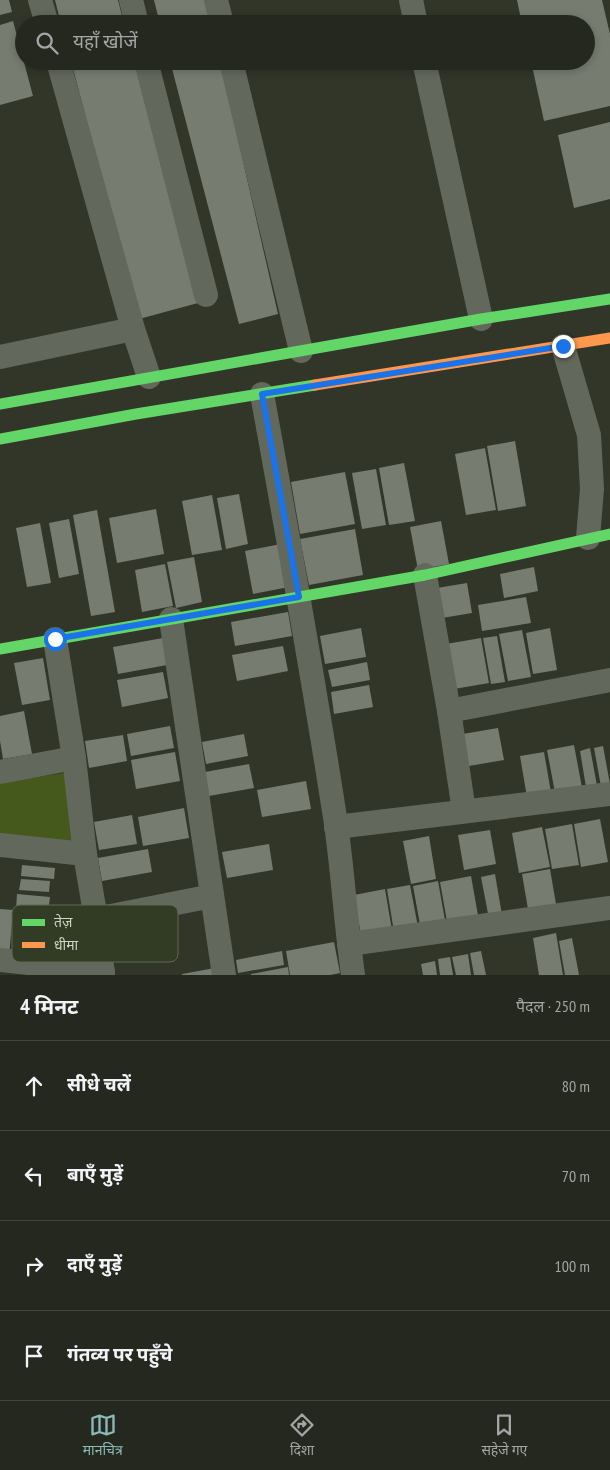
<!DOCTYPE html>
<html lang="hi">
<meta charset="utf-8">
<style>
body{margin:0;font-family:"PT Sans Narrow","Noto Sans Devanagari",sans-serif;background:#31342c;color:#f1f3f6}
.stop{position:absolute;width:15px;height:15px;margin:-11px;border:4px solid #1a73e8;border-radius:50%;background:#fff}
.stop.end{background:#1a73e8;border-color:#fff;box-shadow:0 1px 5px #0008}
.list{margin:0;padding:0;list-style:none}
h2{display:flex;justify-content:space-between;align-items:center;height:65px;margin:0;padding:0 20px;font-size:21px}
h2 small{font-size:16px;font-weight:400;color:#a3a6a4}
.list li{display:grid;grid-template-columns:32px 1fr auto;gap:15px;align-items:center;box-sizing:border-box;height:90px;padding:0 20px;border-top:1px solid #42443d}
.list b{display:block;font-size:19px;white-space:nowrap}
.list em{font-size:16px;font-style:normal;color:#a3a6a4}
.icon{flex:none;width:28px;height:28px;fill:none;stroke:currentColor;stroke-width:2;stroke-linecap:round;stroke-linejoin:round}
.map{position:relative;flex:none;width:610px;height:975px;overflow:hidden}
.search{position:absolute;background:#25281f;box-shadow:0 2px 8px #0003;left:15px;right:15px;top:15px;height:55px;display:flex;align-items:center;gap:12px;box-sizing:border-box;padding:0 18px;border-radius:28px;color:#a3a6a4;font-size:19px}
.sheet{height:425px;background:#25281f}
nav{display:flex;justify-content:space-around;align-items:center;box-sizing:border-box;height:70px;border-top:1px solid #42443d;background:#25281f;font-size:14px;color:#a3a6a4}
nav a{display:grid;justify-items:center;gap:2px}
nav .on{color:#8bbbb9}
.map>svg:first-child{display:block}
</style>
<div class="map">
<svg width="610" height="975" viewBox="0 0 610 975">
<rect width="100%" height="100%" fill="#313629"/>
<path fill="#44591b" d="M72,772L78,847L0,840V782Z"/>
<g fill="#777c71">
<path d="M0,0H9L12,12L0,15Z"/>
<path d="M55,0H118L124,24H61Z"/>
<path d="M154,0H206L212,24H160Z"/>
<path d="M517,0H602L610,34V106L544,121L531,61H586V24H522Z"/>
<path d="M13,21L33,96L0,105V25Z"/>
<path d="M71,61H134L198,303L139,319Z"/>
<path d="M170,61H220L278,314L239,324Z"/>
<path d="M610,122V199L574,208L558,135Z"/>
<path d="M515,441L526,506L498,511L487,446Z"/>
<path d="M485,448L496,510L466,515L455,454Z"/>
<path d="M404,463L415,521L389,525L379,468Z"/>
<path d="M376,469L386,525L362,529L352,473Z"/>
<path d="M345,472L355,524L300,534L291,482Z"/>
<path d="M239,494L248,544L226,549L217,498Z"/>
<path d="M212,495L222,550L192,555L182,501Z"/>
<path d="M156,509L164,554L117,563L109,518Z"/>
<path d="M97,510L115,612L91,616L73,515Z"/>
<path d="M69,519L79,574L59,578L49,523Z"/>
<path d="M441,521L449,564L418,570L410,527Z"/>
<path d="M40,523L51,583L27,587L16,528Z"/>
<path d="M355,529L363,575L309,585L300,539Z"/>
<path d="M281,544L289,587L253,594L245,551Z"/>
<path d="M194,557L202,602L176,608L167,562Z"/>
<path d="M165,564L173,606L142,612L135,570Z"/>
<path d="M534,567L538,591L504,598L500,574Z"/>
<path d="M467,583L472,613L442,618L437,588Z"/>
<path d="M526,597L531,623L482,631L478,605Z"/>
<path d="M288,612L292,636L235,646L231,622Z"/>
<path d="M361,628L366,657L325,664L320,636Z"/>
<path d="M550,628L557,670L533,674L526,633Z"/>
<path d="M522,630L531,677L508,681L499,634Z"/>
<path d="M497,636L505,682L491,684L483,638Z"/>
<path d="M163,638L167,665L118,674L113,647Z"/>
<path d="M481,638L489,683L454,689L446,644Z"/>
<path d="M283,646L288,671L237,681L232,655Z"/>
<path d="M43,658L50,700L22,705L14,663Z"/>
<path d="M367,662L370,680L332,687L328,670Z"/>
<path d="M163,672L168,698L122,707L117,680Z"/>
<path d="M369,685L373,707L334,714L331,692Z"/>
<path d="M24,711L32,754L3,759L0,741V716Z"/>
<path d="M170,726L174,748L131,756L127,734Z"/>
<path d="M498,728L504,760L463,767L457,735Z"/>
<path d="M244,734L248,756L206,764L202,742Z"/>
<path d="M123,735L127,761L89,768L85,741Z"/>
<path d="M574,745L583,793L556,798L547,750Z"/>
<path d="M603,746L610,784L602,792L594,748Z"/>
<path d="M590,748L598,791L587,793L580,751Z"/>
<path d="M175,752L180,781L136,789L131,760Z"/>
<path d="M544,752L552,798L528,803L520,756Z"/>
<path d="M249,764L254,788L209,796L205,772Z"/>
<path d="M306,781L311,809L262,817L257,790Z"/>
<path d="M184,808L189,838L143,846L138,817Z"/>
<path d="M132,815L137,844L99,850L94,822Z"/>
<path d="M600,819L608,862L581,867L574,824Z"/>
<path d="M572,824L579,865L552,869L545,829Z"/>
<path d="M542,827L550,867L519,873L512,833Z"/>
<path d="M490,830L496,864L464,870L458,835Z"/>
<path d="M429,836L436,879L411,884L403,841Z"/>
<path d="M269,844L273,870L227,878L222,852Z"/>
<path d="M148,849L152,872L102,881L98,858Z"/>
<path d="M22,865L55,868L54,879L21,876Z"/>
<path d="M550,869L557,910L529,915L522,874Z"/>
<path d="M495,874L503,921L490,924L481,877Z"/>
<path d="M471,876L479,921L448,927L440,882Z"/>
<path d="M21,879L50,881L49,892L19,890Z"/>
<path d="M438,881L446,926L421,930L413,886Z"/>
<path d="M410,885L418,927L394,932L387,889Z"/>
<path d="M385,889L393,936L362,941L354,895Z"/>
<path d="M17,894L50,897L48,913L16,910Z"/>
<path d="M0,909L13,910L9,957L0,956Z"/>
<path d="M556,933L563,975H539L533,938Z"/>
<path d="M572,938L579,975H565L559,941Z"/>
<path d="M334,942L340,973L330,975H290L286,951Z"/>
<path d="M282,951L284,965L238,973L236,960Z"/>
<path d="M481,951L486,975H474L470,953Z"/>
<path d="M468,954L471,975H456L452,957Z"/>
<path d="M450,957L453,975H440L438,959Z"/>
<path d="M435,961L437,975H423L421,964Z"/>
<path d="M288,967L289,975H251V974Z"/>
<path d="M215,968L216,975H182V974Z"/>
</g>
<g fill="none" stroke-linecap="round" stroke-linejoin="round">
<g stroke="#63685c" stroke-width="24">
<path d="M40,0L47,24"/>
<path d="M131,0L137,24"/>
<path d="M216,0L222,24"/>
<path d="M411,0L416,24"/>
<path d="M58,61L133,329L149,377"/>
<path d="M146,61L206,295"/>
<path d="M231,61L301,351"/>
<path d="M424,61L481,319"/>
<path d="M563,346L589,435L592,489L588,538"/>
<path d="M0,357L133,329"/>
<path d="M262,394C288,537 314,680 336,824C343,874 346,925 353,975"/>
<path d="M425,575L449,711L464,811"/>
<path d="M171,619L224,975"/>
<path d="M55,639L74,758L85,854L96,919L103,975"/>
<path d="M449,711L610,680"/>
<path d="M0,772L74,758"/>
<path d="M336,827L610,794"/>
<path d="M0,845L85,854"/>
<path d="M96,919L212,896"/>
<path d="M349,944L610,908"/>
<path d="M0,960L103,971"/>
</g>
<g stroke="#63d668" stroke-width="11">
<path d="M0,404L481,319L610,299"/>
<path d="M0,439L136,414L315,385"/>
<path d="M0,649L425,575L610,534"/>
</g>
<path stroke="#ff974d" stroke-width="11" d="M315,385L610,338"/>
</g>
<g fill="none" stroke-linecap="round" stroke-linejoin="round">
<path stroke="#1a73e8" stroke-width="6" d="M55,639L299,597L262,394L563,346"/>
</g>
<rect x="12" y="905" width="166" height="57" rx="8" fill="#323b24" stroke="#616955" stroke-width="1"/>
<rect x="22" y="919" width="23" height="7" fill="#63d668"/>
<rect x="22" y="942" width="23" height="6" fill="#ff974d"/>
<g font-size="14" fill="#cfd5c7">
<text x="54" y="927">तेज़</text>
<text x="54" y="950">धीमा</text>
</g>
</svg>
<div class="stop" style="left:55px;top:639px"></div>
<div class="stop end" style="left:563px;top:346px"></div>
<div class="search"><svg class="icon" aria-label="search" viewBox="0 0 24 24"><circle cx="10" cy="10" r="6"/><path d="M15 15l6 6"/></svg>यहाँ खोजें</div>
</div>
<section class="sheet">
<h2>4 मिनट<small>पैदल · 250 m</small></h2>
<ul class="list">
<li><svg class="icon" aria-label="ahead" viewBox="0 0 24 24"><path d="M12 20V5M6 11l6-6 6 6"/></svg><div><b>सीधे चलें</b></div><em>80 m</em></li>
<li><svg class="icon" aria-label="left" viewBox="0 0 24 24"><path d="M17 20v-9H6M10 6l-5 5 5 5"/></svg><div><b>बाएँ मुड़ें</b></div><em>70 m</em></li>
<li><svg class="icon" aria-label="right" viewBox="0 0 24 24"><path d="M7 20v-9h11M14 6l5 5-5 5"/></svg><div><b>दाएँ मुड़ें</b></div><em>100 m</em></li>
<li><svg class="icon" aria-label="arrive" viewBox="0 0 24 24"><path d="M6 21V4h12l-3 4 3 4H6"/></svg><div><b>गंतव्य पर पहुँचे</b></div></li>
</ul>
</section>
<nav>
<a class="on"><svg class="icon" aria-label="map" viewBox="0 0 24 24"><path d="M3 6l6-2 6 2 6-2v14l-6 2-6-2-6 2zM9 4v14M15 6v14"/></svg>मानचित्र</a>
<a><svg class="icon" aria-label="directions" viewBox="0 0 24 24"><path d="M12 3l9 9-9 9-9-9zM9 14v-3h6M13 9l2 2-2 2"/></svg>दिशा</a>
<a><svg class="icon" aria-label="saved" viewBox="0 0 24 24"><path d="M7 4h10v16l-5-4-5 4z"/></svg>सहेजे गए</a>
</nav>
